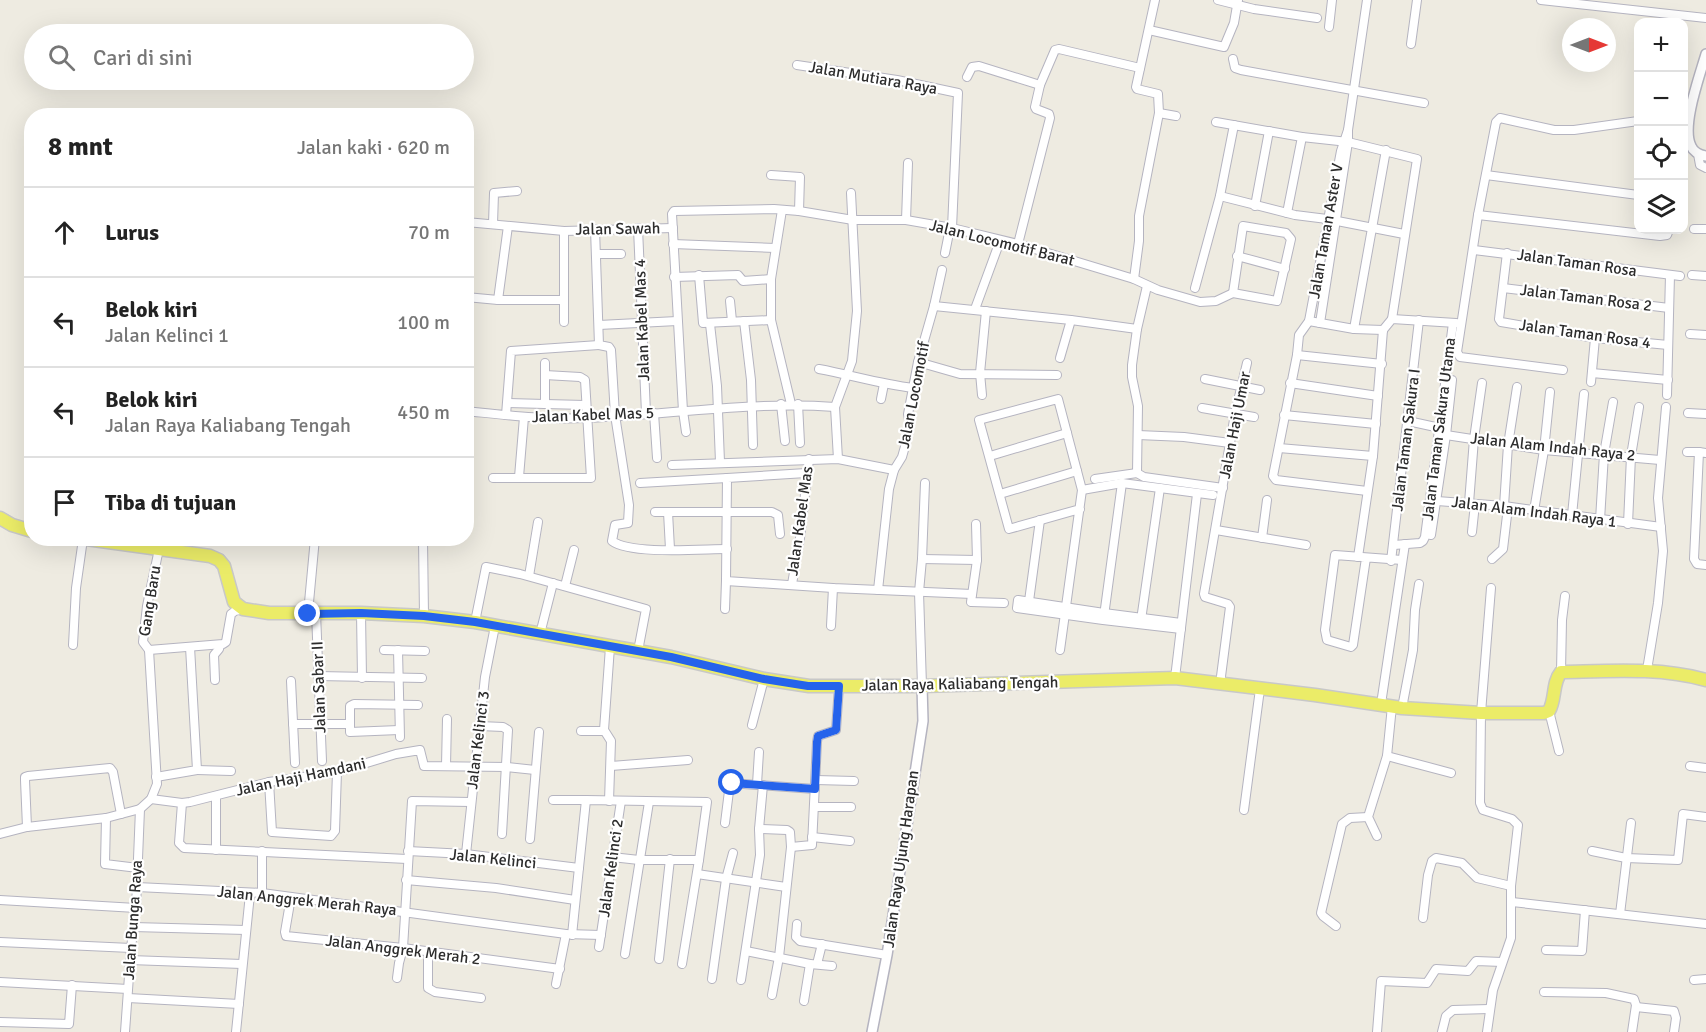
<!DOCTYPE html>
<html lang="id">
<meta charset="utf-8">
<style>
body{margin:0;font-family:Signika,sans-serif;background:#f2f2f2;color:#222}
.controls{position:absolute;right:18px;top:18px;display:grid;overflow:hidden;border-radius:12px;box-shadow:0 6px 24px #0002}
.controls button{width:54px;height:54px;display:grid;place-items:center;padding:0;border:0;border-bottom:2px solid #e0e0e0;background:#fff;color:#222;font:30px sans-serif}
.compass{position:absolute;left:1562px;top:18px;width:54px;height:54px;border-radius:50%;background:#fff;box-shadow:0 6px 24px #0002;rotate:90deg}
.stop{position:absolute;width:18px;height:18px;margin:-14px;border:4px solid #2563eb;border-radius:50%;background:#fff}
.stop.end{background:#2563eb;border-color:#fff;box-shadow:0 2px 6px #0008}
.list{margin:0;padding:0;list-style:none}
h2{display:flex;justify-content:space-between;align-items:center;height:78px;margin:0;padding:0 24px;font-size:26px}
h2 small{font-size:20px;font-weight:400;color:#767676}
.list li{display:grid;grid-template-columns:39px 1fr auto;gap:18px;align-items:center;box-sizing:border-box;height:90px;padding:0 24px;border-top:2px solid #e0e0e0}
.list b{display:block;font-size:22px;white-space:nowrap}
.list p{margin:0;font-size:20px;white-space:nowrap;color:#767676}
.list em{font-size:20px;font-style:normal;color:#767676}
.icon{flex:none;width:33px;height:33px;fill:none;stroke:currentColor;stroke-width:2;stroke-linecap:round;stroke-linejoin:round}
.map{position:relative;flex:none;width:1706px;height:1032px;overflow:hidden}
.search{position:absolute;background:#fff;box-shadow:0 6px 24px #0002;left:24px;top:24px;width:450px;height:66px;display:flex;align-items:center;gap:15px;box-sizing:border-box;padding:0 21px;border-radius:33px;color:#767676;font-size:22px}
.panel{position:absolute;background:#fff;box-shadow:0 6px 24px #0002;left:24px;top:108px;width:450px;height:438px;border-radius:24px}
.map>svg:first-child{display:block}
</style>
<div class="map">
<svg width="1706" height="1032" viewBox="0 0 1706 1032">
<rect width="100%" height="100%" fill="#eeebe1"/>
<g fill="none" stroke-linecap="round" stroke-linejoin="round">
<g stroke="#b5b4c0" stroke-width="10">
<g id="minor">
<path d="M1218,0L1254,9L1317,18"/>
<path d="M1541,0L1706,18"/>
<path d="M1329,27L1332,0"/>
<path d="M1149,30L1224,47L1234,23L1238,0"/>
<path d="M1411,44L1417,0"/>
<path d="M1233,59L1235,68L1241,70L1424,103"/>
<path d="M797,65L897,80L958,93L952,228"/>
<path d="M967,77L972,67L979,66L1040,85"/>
<path d="M1159,113L1176,116"/>
<path d="M1216,122L1302,137L1348,142L1417,159L1392,319"/>
<path d="M1348,130L1341,151L1309,321L1299,335L1297,355L1273,476L1276,480L1367,491"/>
<path d="M1698,154L1700,165L1706,168"/>
<path d="M771,175L800,177L799,211"/>
<path d="M1486,175L1638,195"/>
<path d="M1220,196L1295,215L1327,219L1404,234"/>
<path d="M1255,206L1269,131"/>
<path d="M782,210L771,279V320L791,404"/>
<path d="M1287,213L1302,137"/>
<path d="M1478,215L1660,236L1667,235L1669,230"/>
<path d="M906,220L908,163"/>
<path d="M466,222L564,231L673,228"/>
<path d="M493,224L494,193L517,191"/>
<path d="M1243,226L1286,233L1291,239L1277,301L1233,293Z"/>
<path d="M638,228L646,413"/>
<path d="M595,229L599,345L609,347L611,350L615,415L629,505L628,523L615,525L612,541C631,555 702,549 727,549"/>
<path d="M1694,229H1706"/>
<path d="M673,244L775,248"/>
<path d="M1018,244L1050,118L1049,114L1036,109L1035,107L1040,85L1055,50L1059,49L1140,68"/>
<path d="M1474,250L1680,276"/>
<path d="M945,253L950,228"/>
<path d="M1507,253L1499,319L1501,322L1595,338L1668,345"/>
<path d="M596,254H621"/>
<path d="M1237,256L1285,269"/>
<path d="M699,275L703,323L771,320"/>
<path d="M1692,275L1706,276"/>
<path d="M674,277L738,275L743,281L771,279"/>
<path d="M1134,279L1139,241V216L1159,113L1158,94L1137,89L1136,87L1155,0"/>
<path d="M1147,286L1137,329L1132,365V377L1138,406L1137,473L1144,477L1223,488"/>
<path d="M1195,288L1220,196L1234,125"/>
<path d="M1503,288L1669,308"/>
<path d="M466,297L498,300H564V231"/>
<path d="M498,300L508,226"/>
<path d="M564,300V322"/>
<path d="M730,301L732,321"/>
<path d="M934,306L1071,320L1137,329"/>
<path d="M975,309L1000,241"/>
<path d="M744,321L751,380L753,445"/>
<path d="M1309,321L1354,329L1383,330"/>
<path d="M1320,323L1348,142V130L1367,0"/>
<path d="M710,324L717,386L720,462"/>
<path d="M599,325L677,321"/>
<path d="M1354,329L1386,150"/>
<path d="M1383,330L1392,319L1456,323"/>
<path d="M1690,334L1706,335"/>
<path d="M1297,355L1382,364"/>
<path d="M1060,358L1071,320"/>
<path d="M918,362L960,374L1057,375"/>
<path d="M819,369C851,375 881,384 913,388"/>
<path d="M1563,370L1460,357L1457,352L1478,215L1496,122L1500,118L1554,130H1574L1638,121"/>
<path d="M1592,373L1668,380"/>
<path d="M1205,379L1260,390"/>
<path d="M1591,382L1595,338"/>
<path d="M1290,383L1378,396"/>
<path d="M982,395L980,373L986,311"/>
<path d="M1667,395L1670,275"/>
<path d="M881,399L884,384"/>
<path d="M508,403L545,404V363"/>
<path d="M545,404L585,405"/>
<path d="M781,404L785,441"/>
<path d="M798,404L800,443"/>
<path d="M1202,408L1254,417"/>
<path d="M466,411C506,415 545,420 585,418C668,415 751,401 835,407"/>
<path d="M654,413L657,458"/>
<path d="M1688,413L1706,414"/>
<path d="M506,415L511,351L599,345"/>
<path d="M1284,415L1376,424"/>
<path d="M1408,421L1440,428"/>
<path d="M686,432L683,411L672,214L674,211L774,209L799,211L853,220H906L952,228L1018,244L1134,279L1158,290L1200,302L1216,301L1233,293"/>
<path d="M1138,435L1184,437L1230,443"/>
<path d="M1446,435L1544,450L1660,460"/>
<path d="M1279,448L1373,456"/>
<path d="M1687,452H1699"/>
<path d="M1706,453L1699,452L1694,559L1697,564L1706,565"/>
<path d="M990,456L1067,433"/>
<path d="M838,459L835,407L852,361L857,311L851,193"/>
<path d="M672,465L838,459L894,470"/>
<path d="M806,473L727,478L726,581L833,588L972,594"/>
<path d="M519,477L524,417"/>
<path d="M493,478H591L585,380L580,377L545,375"/>
<path d="M1095,479L1137,473"/>
<path d="M640,483L727,478"/>
<path d="M1082,490L1122,483L1213,495"/>
<path d="M1000,494L1077,471"/>
<path d="M1437,501L1504,506L1661,527"/>
<path d="M1469,503L1474,439L1482,383"/>
<path d="M1504,506L1508,445L1517,387"/>
<path d="M1534,511L1544,450L1550,392"/>
<path d="M655,512H772L778,515L780,534"/>
<path d="M668,512L670,549"/>
<path d="M1572,515L1584,394"/>
<path d="M1600,520L1604,454L1613,402"/>
<path d="M976,524L977,560L971,602L1004,603"/>
<path d="M1628,524L1631,456L1639,407"/>
<path d="M1216,530L1306,545"/>
<path d="M1472,532L1475,504"/>
<path d="M1431,535L1446,435L1452,380"/>
<path d="M423,538L424,616"/>
<path d="M1262,538L1267,500"/>
<path d="M1394,545L1420,543L1423,541L1425,537L1453,323"/>
<path d="M173,551L176,538"/>
<path d="M1358,557L1373,456L1383,330"/>
<path d="M1366,558L1353,645L1351,647L1327,640L1325,630L1335,555L1402,560"/>
<path d="M922,559L977,560"/>
<path d="M1492,559L1503,549L1508,507"/>
<path d="M1391,561L1419,320"/>
<path d="M529,576L538,522"/>
<path d="M792,584L800,538L809,459"/>
<path d="M565,586L574,550"/>
<path d="M878,590L889,489L894,470L902,457L906,443L910,425L908,414L918,362L934,306L942,270"/>
<path d="M1029,601L1040,520"/>
<path d="M725,609L726,581"/>
<path d="M308,613L315,538"/>
<path d="M316,613L322,761"/>
<path d="M361,613L362,678"/>
<path d="M1104,616L1122,483"/>
<path d="M1141,620L1160,488"/>
<path d="M475,622L486,567L520,574L646,609L638,651"/>
<path d="M831,626L833,588"/>
<path d="M1181,629L1103,620L1017,608L1018,600L1104,613L1181,623"/>
<path d="M540,634L553,583"/>
<path d="M73,645L76,588L83,539"/>
<path d="M149,650L223,644L226,642L231,614L235,611L243,609"/>
<path d="M149,650L143,642L147,606L159,549"/>
<path d="M384,650L425,651"/>
<path d="M398,650L400,737"/>
<path d="M1060,650L1082,490L1058,399L979,420L1009,529L1080,509"/>
<path d="M1647,670L1658,603L1663,551L1658,498L1666,407"/>
<path d="M1561,672L1562,620L1565,596"/>
<path d="M318,676L422,678"/>
<path d="M1175,678L1197,494"/>
<path d="M215,680L214,655L219,649L220,645"/>
<path d="M291,681L295,763"/>
<path d="M1220,684L1230,607L1228,604L1205,597L1204,594L1235,414L1247,363"/>
<path d="M922,686L919,592L922,559L925,483"/>
<path d="M1381,704L1405,544"/>
<path d="M1402,708L1413,650L1415,610L1419,584"/>
<path d="M1549,711L1559,751"/>
<path d="M293,724H349"/>
<path d="M752,725L764,679"/>
<path d="M480,726L503,727L508,730L502,834"/>
<path d="M399,730L350,732V706L354,704L418,705"/>
<path d="M581,731H604"/>
<path d="M1387,756L1451,773"/>
<path d="M446,766L447,719"/>
<path d="M611,766L688,760"/>
<path d="M1690,766L1706,768"/>
<path d="M197,770L231,771"/>
<path d="M156,777L197,770L190,647"/>
<path d="M816,780L854,781"/>
<path d="M269,782L272,832L331,836L335,831L337,772"/>
<path d="M757,784L759,752"/>
<path d="M151,799L182,803L190,802L269,782L337,772L396,754L420,750L424,766L507,767L535,770"/>
<path d="M553,800H586"/>
<path d="M609,801L611,741L604,730L610,647"/>
<path d="M182,803L179,843L184,848L407,859"/>
<path d="M814,807H851"/>
<path d="M1244,810L1260,689"/>
<path d="M106,818L105,864L138,868"/>
<path d="M725,823L730,783L815,789"/>
<path d="M27,827L25,780V777L28,776L110,768L113,772L121,814"/>
<path d="M759,829L787,830L790,832L791,847L779,957L772,995"/>
<path d="M0,834L27,827L106,818L140,809L151,799L157,784L149,650"/>
<path d="M1377,836L1368,817L1387,756L1392,706"/>
<path d="M812,837L850,841"/>
<path d="M530,839L539,732"/>
<path d="M791,847L812,845L817,742L818,736L836,730L839,686"/>
<path d="M216,850V796"/>
<path d="M262,851V893"/>
<path d="M408,851L466,854L579,868"/>
<path d="M1592,851L1626,858L1678,860L1683,814L1706,817"/>
<path d="M466,854L485,677L495,626"/>
<path d="M612,857L639,860H699L682,964"/>
<path d="M697,874L786,887"/>
<path d="M406,880L496,888L575,900"/>
<path d="M137,887L262,893L566,934L601,935"/>
<path d="M291,897L285,932L286,936L403,948L560,969"/>
<path d="M0,900L136,908"/>
<path d="M1512,902L1706,924"/>
<path d="M1620,914L1631,823"/>
<path d="M1423,918L1428,875L1432,861L1436,858L1462,863L1477,878L1511,886"/>
<path d="M797,924L796,937L800,941L887,955"/>
<path d="M1336,926L1323,916L1321,913L1342,824L1350,818L1368,817"/>
<path d="M133,927L246,930"/>
<path d="M572,935L586,800L707,802L699,860"/>
<path d="M0,942L131,948"/>
<path d="M599,947L621,801"/>
<path d="M1546,950L1582,951L1585,910"/>
<path d="M746,951L810,964L832,966"/>
<path d="M428,952V988L435,992L481,998"/>
<path d="M625,954L649,802"/>
<path d="M659,959L670,859"/>
<path d="M130,960L242,964"/>
<path d="M817,964L822,944"/>
<path d="M397,978L399,963L403,948L412,801L471,802"/>
<path d="M712,979L726,879L733,853"/>
<path d="M741,980L760,855L759,829L763,785"/>
<path d="M1694,980L1706,979"/>
<path d="M0,982L128,989"/>
<path d="M556,984L566,934"/>
<path d="M1544,992L1606,993L1634,999L1636,1005L1632,1032"/>
<path d="M128,998L239,1004"/>
<path d="M804,1001L810,964"/>
<path d="M1636,1007L1674,1011L1676,1018L1674,1032"/>
<path d="M0,1022L69,1024L72,985"/>
<path d="M125,1032L131,948L136,908L140,809"/>
<path d="M236,1032L250,894"/>
<path d="M1377,1032L1381,981L1427,983L1436,969L1468,971L1476,961L1502,962"/>
<path d="M1442,1032L1446,1016L1453,1010L1489,1009"/>
<path d="M1487,1032L1493,990L1511,938V886L1518,825L1512,819L1483,810L1480,803L1481,713L1491,588"/>
</g>
</g>
<g stroke="#b5b4c0" stroke-width="12">
<g id="tertiary">
<path d="M1706,54C1700,75 1681,126 1691,146C1694,153 1700,155 1706,156"/>
<path d="M872,1032L887,955L923,721L922,686"/>
</g>
</g>
<g stroke="#c8c8c8" stroke-width="15">
<g id="primary">
<path d="M0,518L12,525L32,531"/>
<path d="M79,538L210,556L219,560L224,566L234,602L243,609L269,613H361L424,616L475,622L671,657L764,679L809,686H922L1175,678L1315,695L1402,708L1481,713H1544L1549,711C1556,699 1552,683 1561,672C1610,671 1659,667 1706,680"/>
</g>
</g>
<use href="#minor" stroke="#fff" stroke-width="8"/>
<use href="#tertiary" stroke="#fff" stroke-width="9"/>
<use href="#primary" stroke="#ebec68" stroke-width="12"/>
</g>
<g fill="none" stroke-linecap="round" stroke-linejoin="round">
<path stroke="#2563eb" stroke-width="8" d="M308,614L361,613L424,616L475,622L671,657L764,679L808,686H839L836,730L818,736L817,742L815,789L732,783"/>
</g>
<g text-anchor="middle" dominant-baseline="central" stroke-width="4.5" stroke-linejoin="round" paint-order="stroke">
<g font-size="16" fill="#2d2d2d" stroke="#fff">
<text transform="translate(873 78) rotate(10)">Jalan Mutiara Raya</text>
<text transform="translate(618 229) rotate(-1)">Jalan Sawah</text>
<text transform="translate(1326 231) rotate(-80)">Jalan Taman Aster V</text>
<text transform="translate(1002 243) rotate(14)">Jalan Locomotif Barat</text>
<text transform="translate(1577 263) rotate(8)">Jalan Taman Rosa</text>
<text transform="translate(1586 298) rotate(7)">Jalan Taman Rosa 2</text>
<text transform="translate(642 320) rotate(-92)">Jalan Kabel Mas 4</text>
<text transform="translate(1585 334) rotate(8)">Jalan Taman Rosa 4</text>
<text transform="translate(914 395) rotate(-79)">Jalan Locomotif</text>
<text transform="translate(593 415) rotate(-2)">Jalan Kabel Mas 5</text>
<text transform="translate(1235 425) rotate(-79)">Jalan Haji Umar</text>
<text transform="translate(1439 429) rotate(-83)">Jalan Taman Sakura Utama</text>
<text transform="translate(1406 440) rotate(-83)">Jalan Taman Sakura I</text>
<text transform="translate(1553 447) rotate(6)">Jalan Alam Indah Raya 2</text>
<text transform="translate(1534 512) rotate(7)">Jalan Alam Indah Raya 1</text>
<text transform="translate(800 521) rotate(-82)">Jalan Kabel Mas</text>
<text transform="translate(150 601) rotate(-81)">Gang Baru</text>
<text transform="translate(960 684) rotate(-1)">Jalan Raya Kaliabang Tengah</text>
<text transform="translate(319 687) rotate(-92)">Jalan Sabar II</text>
<text transform="translate(478 740) rotate(-83)">Jalan Kelinci 3</text>
<text transform="translate(301 777) rotate(-12)">Jalan Haji Hamdani</text>
<text transform="translate(493 859) rotate(6)">Jalan Kelinci</text>
<text transform="translate(901 859) rotate(-82)">Jalan Raya Ujung Harapan</text>
<text transform="translate(611 868) rotate(-82)">Jalan Kelinci 2</text>
<text transform="translate(307 901) rotate(6)">Jalan Anggrek Merah Raya</text>
<text transform="translate(133 920) rotate(-86)">Jalan Bunga Raya</text>
<text transform="translate(403 950) rotate(7)">Jalan Anggrek Merah 2</text>
</g>
</g>
</svg>
<div class="controls">
<button>+</button>
<button>−</button>
<button><svg class="icon" aria-label="locate" viewBox="0 0 24 24"><circle cx="12" cy="12" r="6"/><path d="M12 2v4M12 18v4M2 12h4M18 12h4"/></svg></button>
<button><svg class="icon" aria-label="layers" viewBox="0 0 24 24"><path d="M12 4l9 5-9 5-9-5zM3 14l9 5 9-5"/></svg></button>
</div>
<svg class="compass" viewBox="-18 -18 36 36"><path d="M0-13l5 13h-10z" fill="#e53935"/><path d="M0 13l5-13h-10z" fill="#767676"/></svg>
<div class="stop" style="left:732px;top:783px"></div>
<div class="stop end" style="left:308px;top:614px"></div>
<div class="search"><svg class="icon" aria-label="search" viewBox="0 0 24 24"><circle cx="10" cy="10" r="6"/><path d="M15 15l6 6"/></svg>Cari di sini</div>
<section class="panel">
<h2>8 mnt<small>Jalan kaki · 620 m</small></h2>
<ul class="list">
<li><svg class="icon" aria-label="ahead" viewBox="0 0 24 24"><path d="M12 20V5M6 11l6-6 6 6"/></svg><div><b>Lurus</b></div><em>70 m</em></li>
<li><svg class="icon" aria-label="left" viewBox="0 0 24 24"><path d="M17 20v-9H6M10 6l-5 5 5 5"/></svg><div><b>Belok kiri</b><p>Jalan Kelinci 1</p></div><em>100 m</em></li>
<li><svg class="icon" aria-label="left" viewBox="0 0 24 24"><path d="M17 20v-9H6M10 6l-5 5 5 5"/></svg><div><b>Belok kiri</b><p>Jalan Raya Kaliabang Tengah</p></div><em>450 m</em></li>
<li><svg class="icon" aria-label="arrive" viewBox="0 0 24 24"><path d="M6 21V4h12l-3 4 3 4H6"/></svg><div><b>Tiba di tujuan</b></div></li>
</ul>
</section>
</div>
